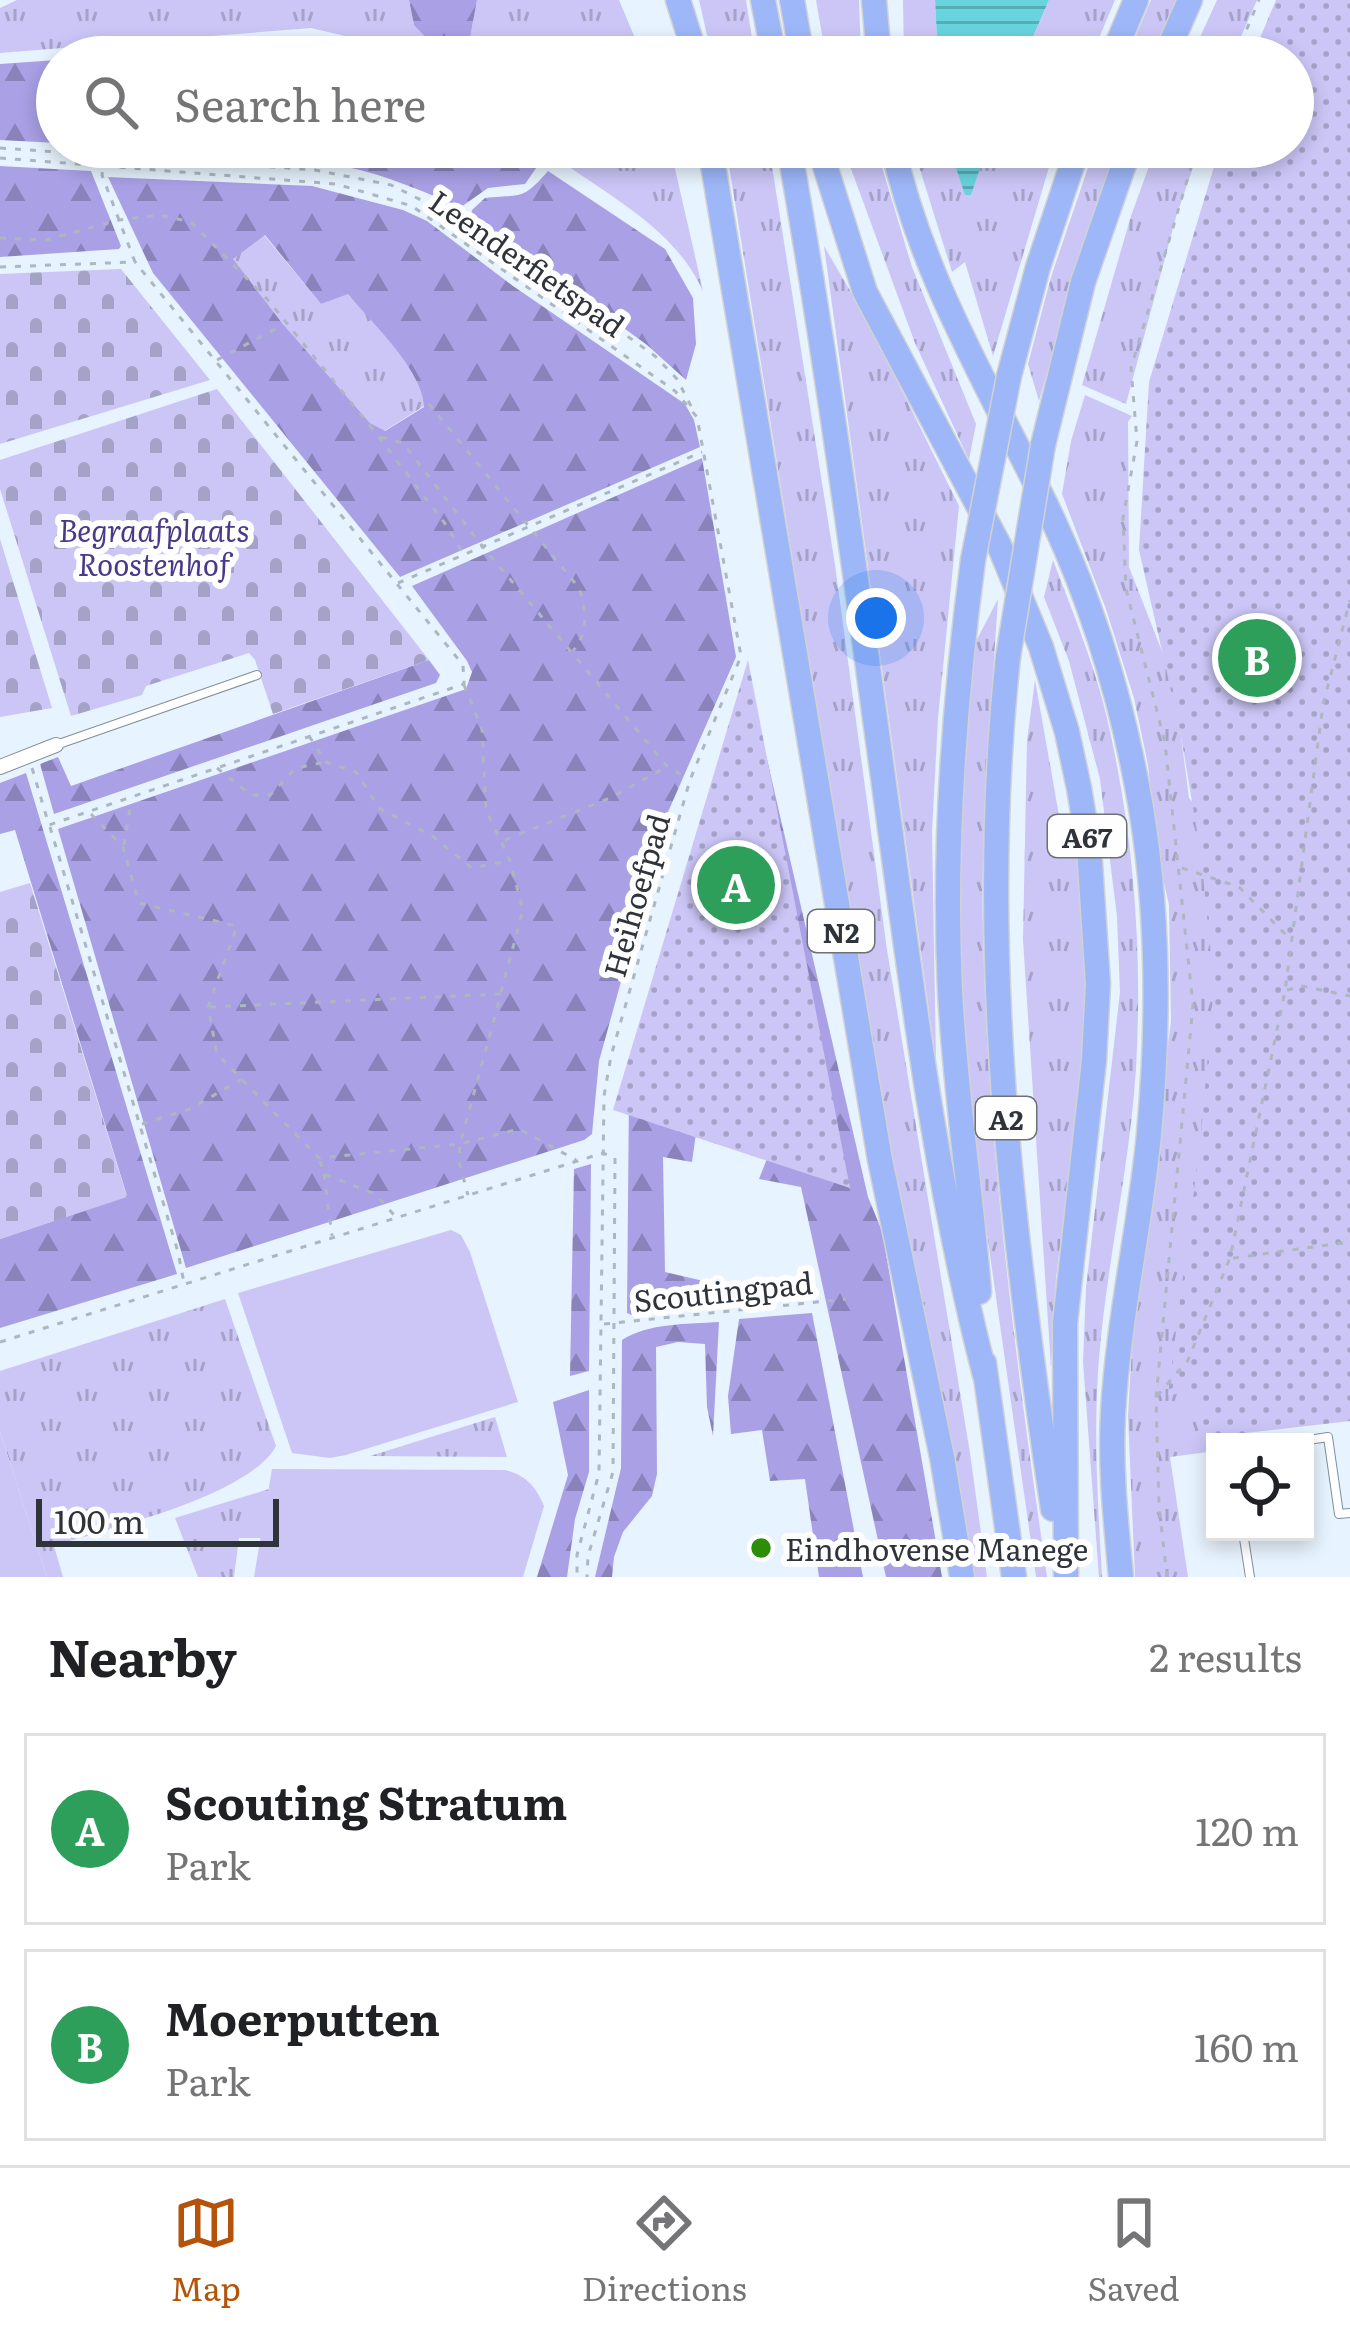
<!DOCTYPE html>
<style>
body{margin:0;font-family:Literata,serif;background:#f6f6f6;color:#202124}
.controls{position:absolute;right:36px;bottom:36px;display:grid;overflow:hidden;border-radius:0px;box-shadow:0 6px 18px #0003}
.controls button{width:108px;height:108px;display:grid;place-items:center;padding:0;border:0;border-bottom:3px solid #e0e0e0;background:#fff;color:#202124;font:60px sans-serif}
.scale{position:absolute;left:36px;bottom:30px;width:243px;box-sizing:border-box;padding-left:12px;border:6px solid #2e3439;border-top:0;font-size:33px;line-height:42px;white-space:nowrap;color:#2e3439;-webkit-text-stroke:9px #fefefe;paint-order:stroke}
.you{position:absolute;left:876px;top:618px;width:42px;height:42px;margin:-30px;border:9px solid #fff;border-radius:50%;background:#1a73e8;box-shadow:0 0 0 18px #1a73e833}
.badge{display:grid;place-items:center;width:78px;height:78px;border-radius:50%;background:#b45309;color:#fff;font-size:39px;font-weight:700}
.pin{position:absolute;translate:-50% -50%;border:6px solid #fff;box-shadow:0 3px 12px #0006}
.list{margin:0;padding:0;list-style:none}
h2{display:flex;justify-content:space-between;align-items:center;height:156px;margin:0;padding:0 48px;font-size:51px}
h2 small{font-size:39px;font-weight:400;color:#757577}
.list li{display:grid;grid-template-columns:78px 1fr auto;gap:36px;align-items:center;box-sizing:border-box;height:192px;margin:0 24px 24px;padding:0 24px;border:3px solid #e0e0e0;border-radius:0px}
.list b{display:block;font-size:45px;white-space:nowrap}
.list p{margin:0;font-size:39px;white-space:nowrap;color:#757577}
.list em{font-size:39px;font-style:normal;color:#757577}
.icon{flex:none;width:66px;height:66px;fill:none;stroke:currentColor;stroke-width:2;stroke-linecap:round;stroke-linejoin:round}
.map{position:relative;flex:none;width:1350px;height:1577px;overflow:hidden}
.search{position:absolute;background:#fff;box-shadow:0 6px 18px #0003;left:36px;right:36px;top:36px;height:132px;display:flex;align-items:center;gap:30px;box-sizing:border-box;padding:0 42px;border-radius:66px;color:#757577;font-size:45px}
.sheet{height:588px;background:#fff}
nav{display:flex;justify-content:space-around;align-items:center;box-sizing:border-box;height:168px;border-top:3px solid #e0e0e0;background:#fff;font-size:33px;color:#757577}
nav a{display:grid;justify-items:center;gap:6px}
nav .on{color:#b45309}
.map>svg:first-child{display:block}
</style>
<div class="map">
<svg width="1350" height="1577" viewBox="0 0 1350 1577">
<defs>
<pattern id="grass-tufts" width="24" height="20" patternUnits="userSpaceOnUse" patternTransform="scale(3)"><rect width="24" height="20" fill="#cbc6f6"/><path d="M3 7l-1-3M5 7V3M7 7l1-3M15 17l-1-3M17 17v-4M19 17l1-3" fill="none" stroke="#a5a2c8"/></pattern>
<pattern id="forest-firs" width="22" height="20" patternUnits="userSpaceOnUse" patternTransform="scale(3)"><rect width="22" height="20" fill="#a9a0e6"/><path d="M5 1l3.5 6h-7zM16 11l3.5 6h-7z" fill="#8a83bb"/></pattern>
<pattern id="cemetery-stones" width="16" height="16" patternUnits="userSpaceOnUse" patternTransform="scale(3)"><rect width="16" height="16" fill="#cbc6f6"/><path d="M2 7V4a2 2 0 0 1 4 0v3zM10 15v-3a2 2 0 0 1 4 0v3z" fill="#a5a2c8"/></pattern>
<pattern id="park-dots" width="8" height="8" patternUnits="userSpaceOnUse" patternTransform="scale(3)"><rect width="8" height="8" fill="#cbc6f6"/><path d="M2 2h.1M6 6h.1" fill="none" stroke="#a5a2c8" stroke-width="1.8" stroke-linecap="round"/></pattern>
<pattern id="water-rules" width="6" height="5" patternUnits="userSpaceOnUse" patternTransform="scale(3)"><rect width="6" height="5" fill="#69d4de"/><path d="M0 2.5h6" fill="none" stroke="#57adb5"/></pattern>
</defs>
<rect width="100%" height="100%" fill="#e7f3fe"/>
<g fill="url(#grass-tufts)">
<path d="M17,0H409L414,25L470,38L477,0H619L643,57H392L358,39L311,28L0,53V8Z"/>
<path d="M699,0H746L755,57H712Z"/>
<path d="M816,0H859L861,57H826Z"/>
<path d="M903,0H935L938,57H904Z"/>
<path d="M1049,0H1115L1091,57H1024Z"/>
<path d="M1151,0H1178L1154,57H1127Z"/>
<path d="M1217,0H1257L1232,57H1191Z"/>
<path d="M542,147H670L703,291C672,223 599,192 542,147Z"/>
<path d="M726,147H769L835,565L887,950L970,1453L987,1577H971L889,1156Z"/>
<path d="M843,147H876L912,267L976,424L969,460L915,343Z"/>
<path d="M913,147H949L965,194H971L987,147H1055L993,356L965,262L952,272Z"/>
<path d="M1095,147H1118L1074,279L1039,401L1028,364L1051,277Z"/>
<path d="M1156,147H1200L1176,217L1126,404L1082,385L1131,216Z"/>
<path d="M264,235L321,304L347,293C372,321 422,369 424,406L384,431L370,423L282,323L232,259Z"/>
<path d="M824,246L866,318L959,506L938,718L932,832L936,1062Z"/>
<path d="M1085,395L1132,416L1128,422L1129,567L1174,682L1189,798L1215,828L1232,1442H1215V1451L1170,1457L1188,1577H1135L1128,1416L1132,1346L1171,1021L1169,905L1157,852L1148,765L1134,698L1106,609L1062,494L1071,441Z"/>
<path d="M1053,560C1071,608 1091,656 1104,706C1133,823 1143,948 1136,1068C1130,1166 1107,1261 1099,1358C1093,1431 1098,1504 1102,1577H1099L1083,1362L1086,1288L1120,992L1117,917L1100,779L1069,661L1044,597Z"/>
<path d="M998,599C991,711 980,823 983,935C988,1149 1016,1365 1047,1577H1036L974,1143L959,941L960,828L972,649Z"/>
<path d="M1035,680L1063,838H1074L1087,917L1088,984L1084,1058L1056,1278L1051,1367L1023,940L1027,741Z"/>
<path d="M225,1299L276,1446C249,1496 109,1528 54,1546L63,1577H47L0,1432V1371Z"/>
<path d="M495,1417L507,1457L370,1456Z"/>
<path d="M269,1489L261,1538H239L234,1577H198L175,1518Z"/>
</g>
<g fill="url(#forest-firs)" fill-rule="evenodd">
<path d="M409,0H477L470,38L440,52L414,25Z"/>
<path d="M308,41L343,45L371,57H94Z"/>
<path d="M57,60V143L0,140V64Z"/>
<path d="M125,147H523L539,164L525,184L488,188L461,207C423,192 387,175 347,167C275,152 199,152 125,147Z"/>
<path d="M0,166L91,171L121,246L119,249L0,257Z"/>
<path d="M548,171L665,249L693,298L696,344L686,380L647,345L471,216L472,210L485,198C522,194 522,201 548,171Z"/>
<path d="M108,177L312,186L403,210L427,221L513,286L685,404L694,420L700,447L400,577L153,273ZM265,235L321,304L348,294C371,322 423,370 424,407L385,431L370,423L282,323L233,259Z"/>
<path d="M702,458L736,657L668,812L599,1061L592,1134L584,1140L186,1268L58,829L466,689L472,672L467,661L412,586Z"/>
<path d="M429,660L440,675L436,683L54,814L40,764L58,757L71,786Z"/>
<path d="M754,703L868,1197L882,1231L942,1577H886L801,1187L759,1179L772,1146L697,1126L692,1162L663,1157L665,1272L712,1283L717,1305L634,1316L627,1313L629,1092Z"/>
<path d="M26,773L177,1274L0,1328V1239L127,1196L15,830L0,834V783Z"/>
<path d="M591,1164L589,1371L570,1376L574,1169Z"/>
<path d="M812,1313L863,1577H819L805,1479L770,1481L762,1430L731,1434L728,1396L739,1319Z"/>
<path d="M719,1322L713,1436L707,1407L705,1344L678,1342L656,1347L657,1474L652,1496L623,1532L614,1557L612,1577H595L621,1468L622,1340C648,1323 688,1324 719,1322Z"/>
<path d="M589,1390V1472L575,1519L567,1577H537L568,1475L553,1402Z"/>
</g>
<g fill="url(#cemetery-stones)">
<path d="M121,269L210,380L0,444V274Z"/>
<path d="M217,389L429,660L273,714L255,660L249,653L146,686L142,695L71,716L0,489V460Z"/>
<path d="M0,539L52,708L0,717Z"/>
<path d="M30,883L127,1197L0,1239V892Z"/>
</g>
<g fill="url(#park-dots)">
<path d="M1276,0H1350V1421L1202,1438L1195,1392L1168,1395L1201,1135L1214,985L1201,855L1180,730L1139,550L1149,382L1220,147H1293V57H1252Z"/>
<path d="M748,660L850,1188L613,1110Z"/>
</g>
<g fill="#cbc6f6">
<path d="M451,1230L461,1235L470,1252L518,1402L346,1455L330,1458L292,1453L238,1293Z"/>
<path d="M0,1432L47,1577H0Z"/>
<path d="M272,1469L505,1470C527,1476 535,1486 544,1506L523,1577H254Z"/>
</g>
<g fill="url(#water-rules)">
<path d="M935,0H1049L1024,57H938Z"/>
<path d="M949,147H987L971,195H965Z"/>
</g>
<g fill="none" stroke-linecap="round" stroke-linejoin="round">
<g stroke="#82909d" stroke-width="10">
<g id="lane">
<path d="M56,745L257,675"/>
<path d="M1295,1442L1328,1437L1339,1514L1350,1513"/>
<path d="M1243,1532L1250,1577"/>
</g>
</g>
<g stroke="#82909d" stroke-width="16">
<path id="street" d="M0,767L56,745"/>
</g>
<g stroke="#d1d2d3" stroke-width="27">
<g id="highway">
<path d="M678,0L696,57"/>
<path d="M763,0L774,57"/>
<path d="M792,0L802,57"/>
<path d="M874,0L879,57"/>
<path d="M1112,57L1136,0"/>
<path d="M1165,57L1190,0"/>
<path d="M710,147L880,1160L942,1457L962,1577"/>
<path d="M789,147C829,371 858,596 889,821C914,1006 938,1194 985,1375"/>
<path d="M819,147L865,292L999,545L1041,647L1067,732L1079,788L1089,848L1098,984L1094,1060L1065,1323L1066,1577"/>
<path d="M893,147C923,283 996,397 1054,522C1096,613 1124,709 1141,808C1159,916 1159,1025 1149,1134C1140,1228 1118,1320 1113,1414C1110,1468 1116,1523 1121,1577"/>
<path d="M1009,376L1038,267L1078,147"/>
<path d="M1043,445L1083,282L1130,147"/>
<path d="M973,560C954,703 943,846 950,990C955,1092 971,1191 979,1292"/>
<path d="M1008,657C977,942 1011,1227 1053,1509"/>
<path d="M984,1363L1014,1577"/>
</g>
</g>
<g stroke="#adb7c0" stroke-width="3" stroke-dasharray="6 9" stroke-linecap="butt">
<path d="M1235,57L1259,0"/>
<path d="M0,148L315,170L391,185L477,228L655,356L677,379L693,410"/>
<path d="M0,158L336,184L412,206L675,391L697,417L741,656L690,780L611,1056L604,1096L599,1473L577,1555V1577"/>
<path d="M0,238L46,240L119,220L159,215L191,222L268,300L379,437L446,525L464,555"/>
<path d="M0,267L135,262L102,175L103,167"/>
<path d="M217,360L283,325"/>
<path d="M429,404L579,588C586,610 589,633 573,651"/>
<path d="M381,437L403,443L483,547L667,766L688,779"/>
<path d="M398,583L702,452"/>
<path d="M464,685L482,729L486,810L510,861L523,910L501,992"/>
<path d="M309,736L326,762L356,772L379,808L432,836L472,868L508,861"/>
<path d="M32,768L49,825L464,684L463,665L135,262"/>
<path d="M217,768L251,795H270L296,768L325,762"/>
<path d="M91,814L123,847L139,903L237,926L208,1007L217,1054L319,1158L460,1144L519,1129L576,1160"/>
<path d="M50,827L178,1252L184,1283"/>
<path d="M505,840L610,798L666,767"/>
<path d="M124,845L131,801"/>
<path d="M1182,868L1239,887L1290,939"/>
<path d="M1287,990L1302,986L1350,996"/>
<path d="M210,1007L501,994L460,1144L459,1162L468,1195"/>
<path d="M142,1124L190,1109L242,1079"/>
<path d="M320,1161L324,1174L375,1194L395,1216"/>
<path d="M324,1174L332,1236"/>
<path d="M1233,1258L1350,1242"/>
<path d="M604,1324L846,1299"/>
<path d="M0,1342L603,1153L615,1158L613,1472L588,1556L587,1577"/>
<path d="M1157,1396L1188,1360L1230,1258L1285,991L1323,705L1350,600"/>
<path d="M1167,1577L1159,1506L1156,1398L1193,1005L1165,743L1126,589L1123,518L1137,441L1131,368L1197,147"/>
</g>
<use href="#lane" stroke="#fff" stroke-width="8"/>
<use href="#street" stroke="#fff" stroke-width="14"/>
<use href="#highway" stroke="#9eb7f8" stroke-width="24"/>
<g stroke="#d1d2d3" stroke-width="27" stroke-linecap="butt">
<g id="highway-bridge">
<path d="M973,560L1009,376"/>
<path d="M1008,657L1043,445"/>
</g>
</g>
<use href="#highway-bridge" stroke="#9eb7f8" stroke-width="24"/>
</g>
<circle fill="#2c8e06" stroke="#fefefe" stroke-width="4.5" cx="761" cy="1548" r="12"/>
<g text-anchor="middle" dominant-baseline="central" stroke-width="12" stroke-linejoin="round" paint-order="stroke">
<g fill="#fefefe" stroke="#6c7174" stroke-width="3">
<rect x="1048" y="815" width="78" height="42" rx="9"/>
<rect x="808" y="910" width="66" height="42" rx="9"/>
<rect x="976" y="1097" width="60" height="42" rx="9"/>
</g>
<g font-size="27" font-weight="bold" fill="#2e3439">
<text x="1087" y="836">A67</text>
<text x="841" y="931">N2</text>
<text x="1006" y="1118">A2</text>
</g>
<g font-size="30" fill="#2e3439" stroke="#fefefe">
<text transform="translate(528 262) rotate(35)">Leenderfietspad</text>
<text transform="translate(635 895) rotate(-74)">Heihoefpad</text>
<text transform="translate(723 1290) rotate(-6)">Scoutingpad</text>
</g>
<g font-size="30" font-style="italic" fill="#4a3889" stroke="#fefefe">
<text x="154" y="529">Begraafplaats<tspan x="154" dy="34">Roostenhof</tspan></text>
</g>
<g font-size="30" fill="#2e3439" stroke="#fefefe" text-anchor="start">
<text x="785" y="1548">Eindhovense Manege</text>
</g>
</g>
</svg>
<div class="controls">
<button><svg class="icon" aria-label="locate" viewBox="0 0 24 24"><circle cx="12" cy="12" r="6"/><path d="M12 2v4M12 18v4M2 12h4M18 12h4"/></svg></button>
</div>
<div class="scale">100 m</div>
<div class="you"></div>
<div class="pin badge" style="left:736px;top:885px;background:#2e9e5b">A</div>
<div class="pin badge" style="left:1257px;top:658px;background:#2e9e5b">B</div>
<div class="search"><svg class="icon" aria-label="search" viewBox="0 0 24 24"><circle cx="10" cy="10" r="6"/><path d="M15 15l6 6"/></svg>Search here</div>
</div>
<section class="sheet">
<h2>Nearby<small>2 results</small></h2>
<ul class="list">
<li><span class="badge" style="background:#2e9e5b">A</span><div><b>Scouting Stratum</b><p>Park</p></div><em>120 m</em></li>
<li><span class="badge" style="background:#2e9e5b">B</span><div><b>Moerputten</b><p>Park</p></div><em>160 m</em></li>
</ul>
</section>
<nav>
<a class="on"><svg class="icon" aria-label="map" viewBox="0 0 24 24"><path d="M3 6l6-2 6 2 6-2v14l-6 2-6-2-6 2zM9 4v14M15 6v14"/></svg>Map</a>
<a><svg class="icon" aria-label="directions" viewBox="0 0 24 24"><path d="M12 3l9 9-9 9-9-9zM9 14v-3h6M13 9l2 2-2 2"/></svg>Directions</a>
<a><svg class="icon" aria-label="saved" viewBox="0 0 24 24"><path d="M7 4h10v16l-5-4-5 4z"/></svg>Saved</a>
</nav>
